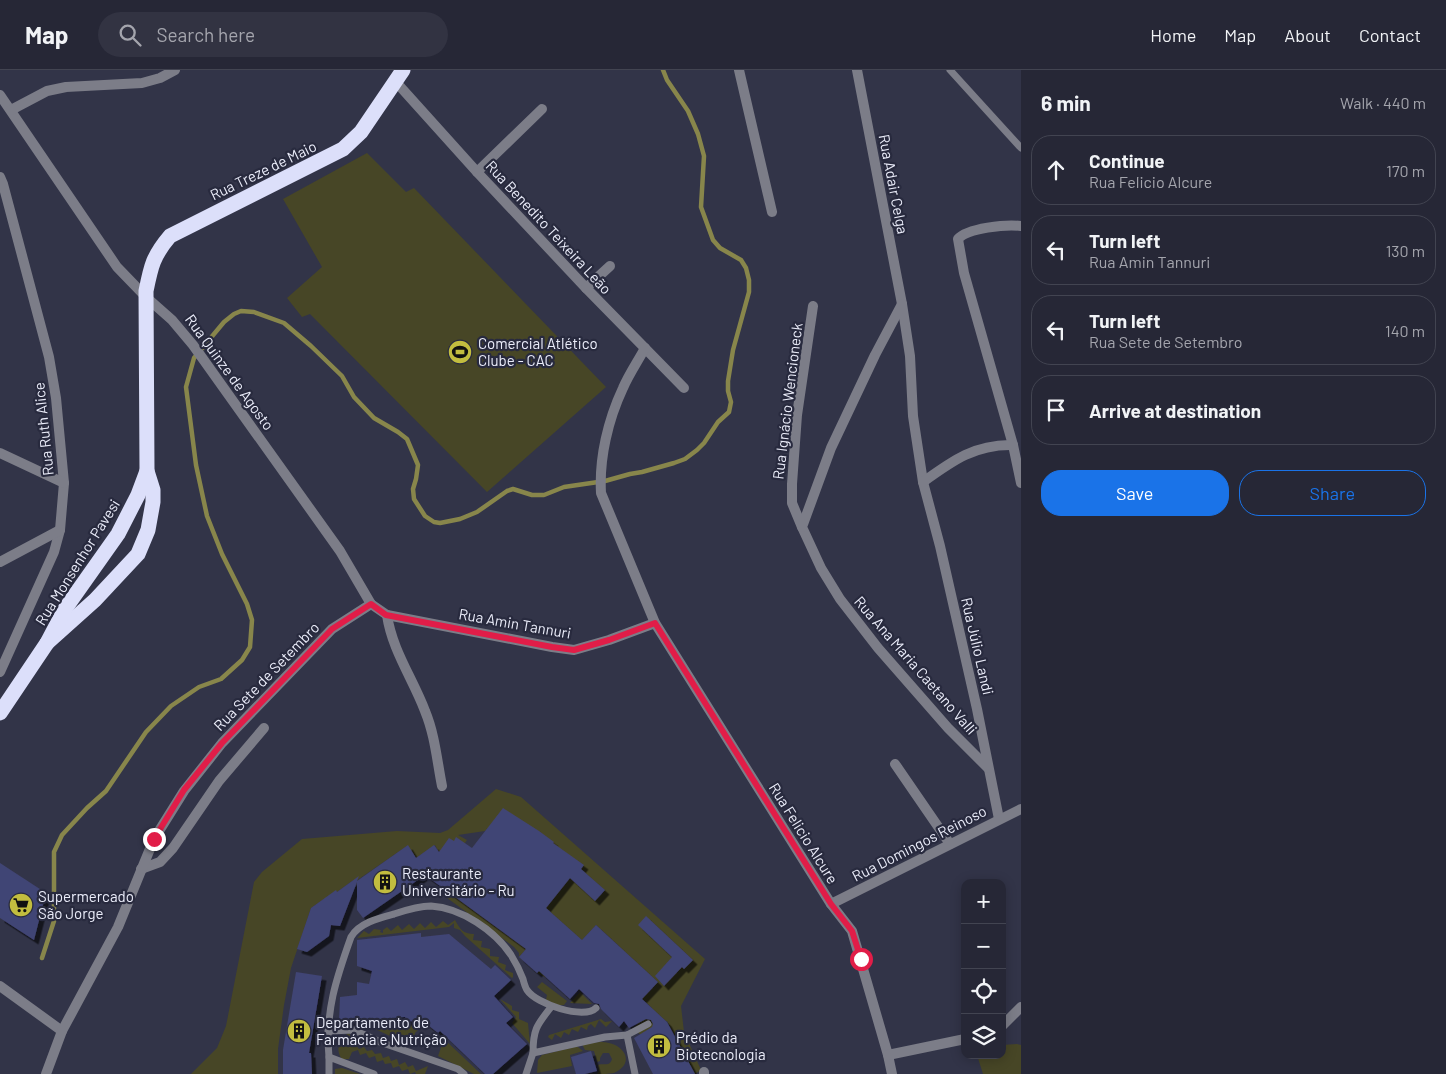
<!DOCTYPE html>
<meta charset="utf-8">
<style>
body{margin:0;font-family:Barlow,sans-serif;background:#323342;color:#f1f3f6}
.controls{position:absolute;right:15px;bottom:15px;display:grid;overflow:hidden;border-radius:10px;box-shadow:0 2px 12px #0003}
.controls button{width:45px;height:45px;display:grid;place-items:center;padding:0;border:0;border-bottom:1px solid #424451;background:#262736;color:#f1f3f6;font:25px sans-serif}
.stop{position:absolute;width:15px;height:15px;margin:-11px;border:4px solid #e11d48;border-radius:50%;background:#fff}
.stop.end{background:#e11d48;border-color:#fff;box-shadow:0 1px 5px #0008}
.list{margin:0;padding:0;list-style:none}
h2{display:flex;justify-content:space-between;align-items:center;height:65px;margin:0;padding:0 20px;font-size:21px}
h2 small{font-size:16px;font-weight:400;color:#a4a5ad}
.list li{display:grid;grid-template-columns:32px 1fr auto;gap:15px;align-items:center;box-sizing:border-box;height:70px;margin:0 10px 10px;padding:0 10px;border:1px solid #424451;border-radius:20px}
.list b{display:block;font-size:19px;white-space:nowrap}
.list p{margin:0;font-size:16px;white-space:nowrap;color:#a4a5ad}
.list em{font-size:16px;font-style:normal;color:#a4a5ad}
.actions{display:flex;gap:10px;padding:15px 20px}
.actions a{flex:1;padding:11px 0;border:1px solid #1a73e8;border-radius:20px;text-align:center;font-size:18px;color:#1a73e8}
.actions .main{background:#1a73e8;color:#fff}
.icon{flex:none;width:28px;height:28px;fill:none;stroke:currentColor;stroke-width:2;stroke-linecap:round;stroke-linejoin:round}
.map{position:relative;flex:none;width:1021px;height:1004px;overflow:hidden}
header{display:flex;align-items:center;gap:30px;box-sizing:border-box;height:70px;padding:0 25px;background:#262736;border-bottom:1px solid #424451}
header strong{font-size:24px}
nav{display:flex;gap:28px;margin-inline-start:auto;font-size:18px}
.search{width:350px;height:45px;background:#323342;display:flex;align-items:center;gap:12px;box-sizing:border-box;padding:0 18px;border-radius:28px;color:#a4a5ad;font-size:19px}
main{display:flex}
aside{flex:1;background:#262736}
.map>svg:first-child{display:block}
</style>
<header>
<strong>Map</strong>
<div class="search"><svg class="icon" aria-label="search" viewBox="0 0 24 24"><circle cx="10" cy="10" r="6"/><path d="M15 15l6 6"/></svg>Search here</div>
<nav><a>Home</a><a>Map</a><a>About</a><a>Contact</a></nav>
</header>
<main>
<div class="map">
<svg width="1021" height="1004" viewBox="0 0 1021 1004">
<defs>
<filter id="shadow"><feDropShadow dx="4.5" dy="4.5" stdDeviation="0" flood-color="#0009"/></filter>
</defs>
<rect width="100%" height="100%" fill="#323448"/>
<g fill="#474626">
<path d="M367,83L406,122L414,118L606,317L487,422L310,244L302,247L287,228L322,197L283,129Z"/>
<path d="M496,719L521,727L705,889L681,936L684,962L701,1000L695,1004H671L684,983L667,951L641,965L633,959L652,938L638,925L607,889L619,876L596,855L547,908L537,903L553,885L555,847L519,887V883L514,877L443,825L447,821L518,873L566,812L489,757L485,761L458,765L467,770L453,790L439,782L435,775L416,788L407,776L353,813L352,811L337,822L336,821L311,838L291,898L284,935L278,979V1004H191L217,978L226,956L254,812L262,802L302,769L397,761L440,763L448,760Z"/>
<path d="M455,850C460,859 463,864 474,864L473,870L482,871L481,877L490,879V886L499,887L498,892L506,895L505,900L513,903V907L512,908L465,866L460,860L454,858V853L449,857L357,868L364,861L369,864L374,859L381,860L380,862L383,863V860L387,857L391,861L398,855L402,860L409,854L414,859L420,853L425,858L431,852L436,857L443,851L448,855Z"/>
<path d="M542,912L567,931L564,935H554L546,930L547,925L537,917Z"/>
<path d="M580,922L592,934L570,933Z"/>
<path d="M500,929L512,936V940L519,942V949L528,953L530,974L512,953L516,947Z"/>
<path d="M601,949L605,952L612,951L606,957L599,950L595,958L591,954L588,956L587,960L581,957L578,962L572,959L569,965L564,962L561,968L555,964L552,970L548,967L549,965Z"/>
<path d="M396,951L400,954H411L422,956L415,963L412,976L364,954Z"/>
<path d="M349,963L352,969L348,972L350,976L355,974L359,979L364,977L367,981L372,980L375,984L381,983L383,988L389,986L391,991L397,989L399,995L405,992L408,997L413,995L416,1001L428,996L425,1004H416L415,1002L410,1004L408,999L402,1001L399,996L393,998L391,993L385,994L383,990L377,992L375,986L369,988L366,983L360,985L358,980L352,982L349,989H342C335,980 339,968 349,963Z"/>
<path d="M444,969L481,1004H474L438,986Z"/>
<path d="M600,972C622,971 638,992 614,1003C609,1004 602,1004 597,1004L599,1001L598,995C604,993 610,997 612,989L609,983H603L600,988V991L597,992L594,981L585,980L582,974Z"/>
<path d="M1017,974L1021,975V1004H983L977,985H1002V975Z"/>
<path d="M574,977H578L583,981L570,985L572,996L537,1003L538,990L542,985Z"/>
<path d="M342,998L360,1004H335V999Z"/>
</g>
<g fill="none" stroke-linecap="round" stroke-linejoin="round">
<path stroke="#88864b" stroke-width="4.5" d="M42,888L54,851V782L62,765L87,738L106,721L146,662L171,636L199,617L221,609L242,590L250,577L252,550L247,534L222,484L207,446L196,395L186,317L194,288L224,252L234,244L241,241L254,242L284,253L311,276L342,306L354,327L374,348L398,362L407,369L418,395L416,409L413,419L414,429L425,446L434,452L440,453L460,449L477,442L507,421L513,419L532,425H544L564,417L605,411L630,404L642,402L674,393L685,389L697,380L704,373L718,352L729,342L731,332L728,321V311L733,280L749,222V210L746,198L741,190L720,178L713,170L701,137L704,86L698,64L688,41L667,10L663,0"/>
</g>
<g fill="#414474" filter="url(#shadow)">
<path d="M503,738L539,761L554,772L553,773L584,795L581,799L605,820L595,831L570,808L546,838L582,870L596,855L658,912L642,929L667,952L695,1004H653L634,968L652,957L653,954L651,950L646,949L629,958L624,951L619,957L601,939L599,934L594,933L579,919L570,929L539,901L537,903L519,887L526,879L425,805L363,848L357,840V812L340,856L331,855L329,866L307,882L297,879L311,838L336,820L337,822L359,806L357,811L408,775L416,788L434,775L439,782L449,768L454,771L456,767L472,778Z"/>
<path d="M0,793L46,823L34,870L0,848Z"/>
<path d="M646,846L693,890L684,899L682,897L664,916L655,906L672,887L638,855Z"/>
<path d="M421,863V867L449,864L491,899L495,895L511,910L494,926L513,947L506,953L527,974L493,1004H485L440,961L438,963L424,952L406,951L405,947L339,952L340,927L357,925V912L369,914L372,901L357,896V870Z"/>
<path d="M296,902L322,906L309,983H311L312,1004H283V980Z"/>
<path d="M591,981L597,1001L585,1004H576L571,987Z"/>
</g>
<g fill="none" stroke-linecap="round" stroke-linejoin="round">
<g stroke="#7c7d88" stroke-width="7">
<path d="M950,0L1021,78"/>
<path d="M551,937C537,955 533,959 533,983L605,967L627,965L648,954"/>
<path d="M328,961L354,960L380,972L458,999L464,1004"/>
<path d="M627,965L635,1004"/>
<path d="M329,987C325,942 336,909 351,867C359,853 379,848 394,844C406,840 419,836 431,836C462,838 495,861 511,885C516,893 520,901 523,909C524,913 525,917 527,920C536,934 584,950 596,938"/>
<path d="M329,1004V987L374,1004"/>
<path d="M526,1004L533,983"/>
</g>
<g stroke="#7c7d88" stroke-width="10">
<path d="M739,0L772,142"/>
<path d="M857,0L902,234L910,286L913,346L923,412L940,476L977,639L999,749"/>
<path d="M396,12L477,102L586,218L684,318"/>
<path d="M0,25L117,197L146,227L172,250L193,275L340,481L371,534L387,545L552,577L574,580L609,570L655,553"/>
<path d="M11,40L47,21L66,17L142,13L160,8L175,0"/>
<path d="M477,102L542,39"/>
<path d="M0,107L3,114L49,287L56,328L64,413L60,460L54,482L0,602"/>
<path d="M1021,156C1007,154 967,158 958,169L964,203L1013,375L1021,413"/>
<path d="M586,218L610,196"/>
<path d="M902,234L875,285L831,378L802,457L821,498L840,529L878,578L948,658L988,698"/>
<path d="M645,278C638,291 629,304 623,318C608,350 599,388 601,423L655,553L831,834L852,861L888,985L892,1004"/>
<path d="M0,383L64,413"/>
<path d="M923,412C952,391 975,374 1013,375"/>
<path d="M802,457L792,433V414L797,345L813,236"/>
<path d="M0,492L60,460"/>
<path d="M387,545C392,580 413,609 425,641C435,665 437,691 442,716"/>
<path d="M895,694L950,774"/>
<path d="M141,799L160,792L173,778L219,711L264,658"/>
<path d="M831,834L1021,739"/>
<path d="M0,916L62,961"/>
<path d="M1002,956L1021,937"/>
<path d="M888,985L965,969"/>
<path d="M704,1002V1004"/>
<path d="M46,1004L62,961L118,857L154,769L184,721L222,673L332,559L371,534"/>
</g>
<g stroke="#dcdffa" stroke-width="15">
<path d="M47,573L95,530L138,484L148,460L153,432V420L147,401L146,221C151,196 153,186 170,166L343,79L361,62L403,0"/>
<path d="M0,643L47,573L65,539L118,464L138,425L147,401"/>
</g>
</g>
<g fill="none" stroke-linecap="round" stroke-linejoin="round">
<path stroke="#e11d48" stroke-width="6" d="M154,769L184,720L222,673L332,559L371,534L386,545L552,577L574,580L609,570L655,553L831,834L852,861L861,889"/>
</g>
<defs>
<g id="stadium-disc" transform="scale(1.25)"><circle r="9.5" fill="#c2bd3f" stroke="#282a3e"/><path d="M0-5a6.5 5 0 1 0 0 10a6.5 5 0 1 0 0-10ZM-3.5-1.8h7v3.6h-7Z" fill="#111"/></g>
<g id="building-disc" transform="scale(1.25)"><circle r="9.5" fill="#c2bd3f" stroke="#282a3e"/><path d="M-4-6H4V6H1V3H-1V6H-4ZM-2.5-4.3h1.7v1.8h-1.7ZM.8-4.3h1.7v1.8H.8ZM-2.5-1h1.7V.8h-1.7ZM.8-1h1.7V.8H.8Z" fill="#111"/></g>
<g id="supermarket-disc" transform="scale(1.25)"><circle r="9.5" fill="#c2bd3f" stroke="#282a3e"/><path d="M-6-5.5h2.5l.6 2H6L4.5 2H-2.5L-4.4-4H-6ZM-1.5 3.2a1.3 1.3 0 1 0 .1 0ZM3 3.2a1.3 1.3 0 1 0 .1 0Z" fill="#111"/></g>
</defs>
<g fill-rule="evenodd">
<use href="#stadium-disc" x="460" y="282"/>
<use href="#building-disc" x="385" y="812"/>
<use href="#supermarket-disc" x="21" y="835"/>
<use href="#building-disc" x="299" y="961"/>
<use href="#building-disc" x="659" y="976"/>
</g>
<g text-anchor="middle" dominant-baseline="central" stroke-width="4.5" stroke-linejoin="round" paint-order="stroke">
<g font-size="15" fill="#ebedfa" stroke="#282a3e">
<text transform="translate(263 100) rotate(-26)">Rua Treze de Maio</text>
<text transform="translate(894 114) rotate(79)">Rua Adair Celga</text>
<text transform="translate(549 157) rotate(47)">Rua Benedito Teixeira Leão</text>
<text transform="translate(230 302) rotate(54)">Rua Quinze de Agosto</text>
<text transform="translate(787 331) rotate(-83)">Rua Ignácio Wencioneck</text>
<text transform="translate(43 359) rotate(-96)">Rua Ruth Alice</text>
<text transform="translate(77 492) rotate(-58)">Rua Monsenhor Pavesi</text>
<text transform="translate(515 553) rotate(10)">Rua Amin Tannuri</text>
<text transform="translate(978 576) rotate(77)">Rua Júlio Landi</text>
<text transform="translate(916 595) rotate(49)">Rua Ana Maria Caetano Valli</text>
<text transform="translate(266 606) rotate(-46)">Rua Sete de Setembro</text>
<text transform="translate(804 763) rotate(58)">Rua Felicio Alcure</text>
<text transform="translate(919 773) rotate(-27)">Rua Domingos Reinoso</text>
</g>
<g font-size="15" fill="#ebedfa" stroke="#282a3e" text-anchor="start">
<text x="478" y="273">Comercial Atlético<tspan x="478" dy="17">Clube - CAC</tspan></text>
<text x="402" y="803">Restaurante<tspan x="402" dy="17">Universitário - Ru</tspan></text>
<text x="38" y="826">Supermercado<tspan x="38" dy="17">São Jorge</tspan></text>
<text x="316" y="952">Departamento de<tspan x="316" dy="17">Farmácia e Nutrição</tspan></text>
<text x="676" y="967">Prédio da<tspan x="676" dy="17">Biotecnologia</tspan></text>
</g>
</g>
</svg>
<div class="controls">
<button>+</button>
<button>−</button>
<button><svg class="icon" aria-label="locate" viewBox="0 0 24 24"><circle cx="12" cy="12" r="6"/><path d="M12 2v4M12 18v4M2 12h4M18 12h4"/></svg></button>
<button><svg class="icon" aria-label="layers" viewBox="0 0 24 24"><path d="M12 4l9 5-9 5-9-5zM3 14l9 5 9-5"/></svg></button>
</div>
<div class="stop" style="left:861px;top:889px"></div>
<div class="stop end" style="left:154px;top:769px"></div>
</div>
<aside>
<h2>6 min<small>Walk · 440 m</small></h2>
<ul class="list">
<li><svg class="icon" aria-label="ahead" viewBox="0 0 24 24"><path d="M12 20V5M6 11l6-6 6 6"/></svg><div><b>Continue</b><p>Rua Felicio Alcure</p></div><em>170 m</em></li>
<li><svg class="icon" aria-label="left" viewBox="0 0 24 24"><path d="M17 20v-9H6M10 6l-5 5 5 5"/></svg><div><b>Turn left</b><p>Rua Amin Tannuri</p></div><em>130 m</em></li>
<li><svg class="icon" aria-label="left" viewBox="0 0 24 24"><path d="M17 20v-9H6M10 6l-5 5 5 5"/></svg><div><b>Turn left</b><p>Rua Sete de Setembro</p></div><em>140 m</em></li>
<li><svg class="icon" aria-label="arrive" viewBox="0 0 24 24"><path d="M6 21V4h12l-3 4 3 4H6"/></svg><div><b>Arrive at destination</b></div></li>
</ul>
<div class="actions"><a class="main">Save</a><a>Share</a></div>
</aside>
</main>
